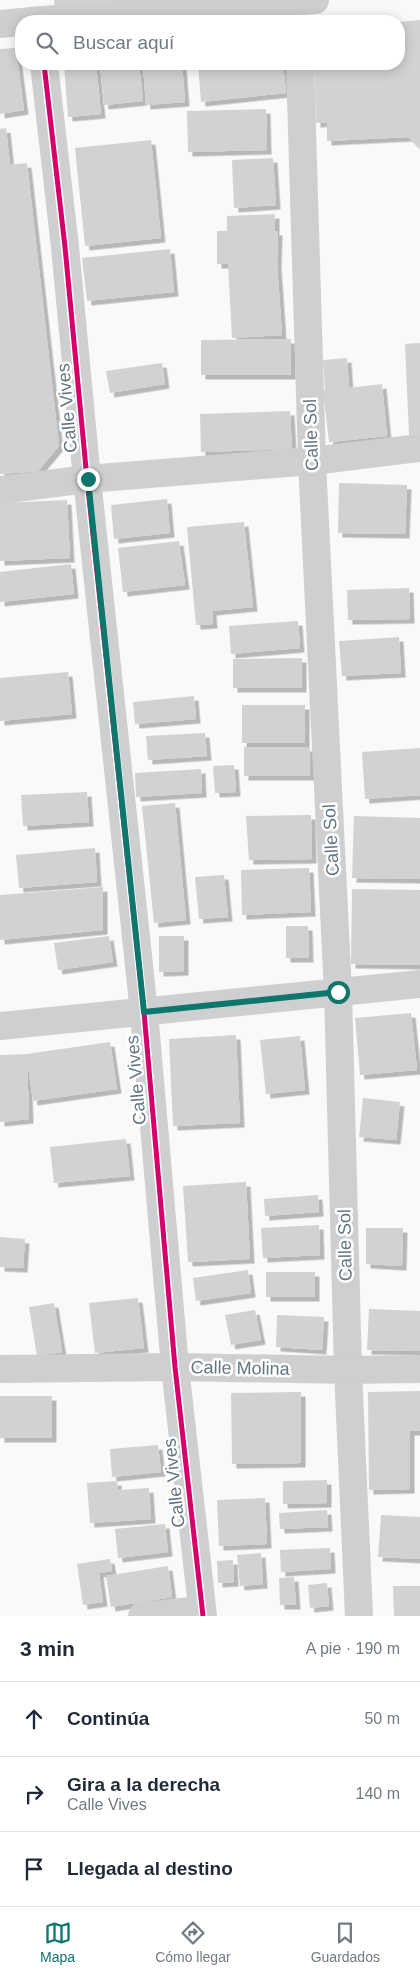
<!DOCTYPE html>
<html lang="es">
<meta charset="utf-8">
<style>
body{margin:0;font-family:Arial,sans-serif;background:#f2f2f3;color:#1f2937}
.stop{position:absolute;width:15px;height:15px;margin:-11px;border:4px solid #0f766e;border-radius:50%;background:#fff}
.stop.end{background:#0f766e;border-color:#fff;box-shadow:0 1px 5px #0008}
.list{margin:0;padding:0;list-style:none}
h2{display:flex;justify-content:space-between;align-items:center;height:65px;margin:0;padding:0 20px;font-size:21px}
h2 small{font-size:16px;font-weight:400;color:#747a83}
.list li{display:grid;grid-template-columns:32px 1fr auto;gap:15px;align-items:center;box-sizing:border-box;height:75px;padding:0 20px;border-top:1px solid #e0e1e3}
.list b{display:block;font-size:19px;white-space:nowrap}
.list p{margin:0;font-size:16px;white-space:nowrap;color:#747a83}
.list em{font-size:16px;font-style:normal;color:#747a83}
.icon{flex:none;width:28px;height:28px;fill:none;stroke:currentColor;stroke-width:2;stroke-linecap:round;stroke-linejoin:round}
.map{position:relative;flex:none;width:420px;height:1616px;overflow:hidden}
.search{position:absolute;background:#fff;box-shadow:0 2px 12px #0003;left:15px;right:15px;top:15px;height:55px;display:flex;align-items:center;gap:12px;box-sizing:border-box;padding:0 18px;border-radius:20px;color:#747a83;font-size:19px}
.sheet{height:290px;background:#fff}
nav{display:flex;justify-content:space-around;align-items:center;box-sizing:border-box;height:70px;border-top:1px solid #e0e1e3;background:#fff;font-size:14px;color:#747a83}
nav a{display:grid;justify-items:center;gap:2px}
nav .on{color:#0f766e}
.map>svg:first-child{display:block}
</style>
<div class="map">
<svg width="420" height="1616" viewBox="0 0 420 1616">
<defs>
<filter id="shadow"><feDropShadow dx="4.5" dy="4.5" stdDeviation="0" flood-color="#0004"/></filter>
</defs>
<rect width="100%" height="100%" fill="#f9f9f9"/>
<g fill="#d0d2d3" filter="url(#shadow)">
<path d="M54,0H137L55,12Z"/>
<path d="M420,20V149L408,137L327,141V122L316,123L314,64H399V22Z"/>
<path d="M16,48L24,110L0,114V49Z"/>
<path d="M64,64H96L101,114L68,117Z"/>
<path d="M100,64H139L143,101L104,105Z"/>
<path d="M143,64H182L185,102L146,105Z"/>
<path d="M198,64H283L286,93L201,102Z"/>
<path d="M266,109L267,150L188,152L187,111Z"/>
<path d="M6,128L10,165L27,163L59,446L38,471L0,474V129Z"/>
<path d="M151,140L161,238L85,246L75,148Z"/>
<path d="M273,158L276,205L234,208L232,160Z"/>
<path d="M275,214V231H278L277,264L282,335L232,338L228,264H217V231H227V216Z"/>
<path d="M170,249L174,292L87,301L82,258Z"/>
<path d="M291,339V375H201V340Z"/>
<path d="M420,343V434L409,435L405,344Z"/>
<path d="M347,358L349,388L382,384L387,436L329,442L323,391L325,390L323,360Z"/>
<path d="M162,363L165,384L110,393L106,371Z"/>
<path d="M290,411L292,449L201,452L200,414Z"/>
<path d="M339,483L407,485L405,534L338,533Z"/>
<path d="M167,499L170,533L114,539L111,505Z"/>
<path d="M67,500L70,558L0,561V503Z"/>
<path d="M244,522L253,607L212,611L213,624L196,625L187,527Z"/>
<path d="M179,541L185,585L123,592L118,548Z"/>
<path d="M71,564L74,594L0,602V572Z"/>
<path d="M409,588L410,619L348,620L347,590Z"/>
<path d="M298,621L300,648L231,654L229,626Z"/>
<path d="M399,637L401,673L342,676L339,641Z"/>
<path d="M302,658V688H233V659Z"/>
<path d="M68,672L72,714L0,721V678Z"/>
<path d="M194,696L196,719L135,724L133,702Z"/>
<rect x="242" y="705" width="63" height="38"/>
<path d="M205,733L207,756L148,760L146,736Z"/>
<rect x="244" y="747" width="66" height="29"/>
<path d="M420,748V795L365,799L362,752Z"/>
<path d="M234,765L236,792L215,793L213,766Z"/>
<path d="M201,769L202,793L136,797L135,773Z"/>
<path d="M87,792L89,822L23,826L21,795Z"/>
<path d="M175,803L186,920L154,923L142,806Z"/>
<path d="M311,815L312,859L249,860L246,816Z"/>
<path d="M354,816L420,818V879L352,878Z"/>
<path d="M95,848L97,882L19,888L16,855Z"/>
<path d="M309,868L311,912L242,915L241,870Z"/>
<path d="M224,875L228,917L199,919L195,877Z"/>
<path d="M103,887V930L0,940V895Z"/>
<path d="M352,889L420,890V965L351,964Z"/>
<path d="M286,926H308L309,958H286Z"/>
<path d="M109,936L113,962L58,970L54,943Z"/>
<path d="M159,936H184V971L159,972Z"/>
<path d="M411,1013L417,1070L360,1075L355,1018Z"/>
<path d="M236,1035L240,1123L173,1126L169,1039Z"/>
<path d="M300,1036L305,1090L266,1094L260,1040Z"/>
<path d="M110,1042L117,1089L33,1101L27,1058L29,1119L0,1122V1055L27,1054Z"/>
<path d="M363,1098L400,1102L396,1140L359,1137Z"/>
<path d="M126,1139L130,1176L54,1183L50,1147Z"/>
<path d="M246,1182L250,1259L188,1262L183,1186Z"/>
<path d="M318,1195L319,1212L265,1216L264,1199Z"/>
<path d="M319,1225L320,1255L263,1258L261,1228Z"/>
<path d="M366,1228H403L402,1266L366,1264Z"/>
<path d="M0,1237L25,1239L23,1268L0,1267Z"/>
<path d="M248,1270L251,1293L196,1301L193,1278Z"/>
<rect x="266" y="1272" width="49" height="25"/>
<path d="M138,1298L144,1348L95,1353L89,1303Z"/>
<path d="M54,1303L62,1352L37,1356L29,1307Z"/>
<path d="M369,1309L420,1311V1351L367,1350Z"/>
<path d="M255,1310L261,1340L231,1345L225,1315Z"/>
<path d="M277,1315L324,1317L322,1350L276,1347Z"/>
<path d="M420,1391V1431H410V1489L369,1490L368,1392Z"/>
<path d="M301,1392V1463L232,1464L231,1393Z"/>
<rect x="0" y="1396" width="52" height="42"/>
<path d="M158,1445L161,1472L112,1477L110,1449Z"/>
<path d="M327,1480V1503L283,1504V1481Z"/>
<path d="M117,1481L118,1490L149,1488L151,1519L90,1523L87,1483Z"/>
<path d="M265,1498L267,1544L219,1546L217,1500Z"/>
<path d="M327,1510L328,1527L280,1529L279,1513Z"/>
<path d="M381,1515L420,1517V1559L378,1557Z"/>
<path d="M165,1524L168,1552L118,1558L115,1529Z"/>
<path d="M330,1548L331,1569L281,1572L280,1550Z"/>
<path d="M261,1553L263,1584L240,1586L237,1555Z"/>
<path d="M110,1559L112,1571L99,1573L103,1602L83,1605L77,1564Z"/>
<path d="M233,1560L234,1582L218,1583L217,1561Z"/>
<path d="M168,1566L172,1597L111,1607L106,1576Z"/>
<path d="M294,1577L296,1605H280L279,1578Z"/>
<path d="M327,1583L329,1606L310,1608L308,1585Z"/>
<path d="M393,1586H420V1616H394Z"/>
</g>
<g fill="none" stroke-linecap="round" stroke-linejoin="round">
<g stroke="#cecfd0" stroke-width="28">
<path d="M29,21L315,0"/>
<path d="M0,24L21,22"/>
<path d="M44,64L65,247L87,479L144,1012L175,1367L203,1616"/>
<path d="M300,64L312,461L338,992L348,1370L359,1616"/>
<path d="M0,490L87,479L312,461L420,448"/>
<path d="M0,1026L420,984"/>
<path d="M0,1369L175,1367L348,1370L420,1369"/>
<path d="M142,1616L202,1610"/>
</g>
<g stroke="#fff" stroke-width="8">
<path id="cycleway" d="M44,64L65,247L87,479L144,1012L175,1367L203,1616"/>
</g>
<use href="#cycleway" stroke="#d6006c" stroke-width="5"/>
</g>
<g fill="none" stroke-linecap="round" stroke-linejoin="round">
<path stroke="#0f766e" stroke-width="6" d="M88,479L144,1012L338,992"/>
</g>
<g text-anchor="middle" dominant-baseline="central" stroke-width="5" stroke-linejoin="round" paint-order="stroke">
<g font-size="18" fill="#657683" stroke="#fff">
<text transform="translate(67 408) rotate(-95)">Calle Vives</text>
<text transform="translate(311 435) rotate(-92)">Calle Sol</text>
<text transform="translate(331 840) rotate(-93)">Calle Sol</text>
<text transform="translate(136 1080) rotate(-95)">Calle Vives</text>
<text transform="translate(345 1245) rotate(-91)">Calle Sol</text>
<text transform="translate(240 1368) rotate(1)">Calle Molina</text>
<text transform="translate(174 1483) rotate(-96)">Calle Vives</text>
</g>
</g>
</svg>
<div class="stop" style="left:338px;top:992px"></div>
<div class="stop end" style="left:88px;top:479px"></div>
<div class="search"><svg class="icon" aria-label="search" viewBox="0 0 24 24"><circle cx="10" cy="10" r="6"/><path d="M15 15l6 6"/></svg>Buscar aquí</div>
</div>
<section class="sheet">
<h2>3 min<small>A pie · 190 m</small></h2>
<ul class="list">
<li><svg class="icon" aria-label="ahead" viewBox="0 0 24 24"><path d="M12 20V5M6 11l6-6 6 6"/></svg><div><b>Continúa</b></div><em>50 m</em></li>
<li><svg class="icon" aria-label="right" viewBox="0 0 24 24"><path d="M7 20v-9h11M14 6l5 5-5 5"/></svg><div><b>Gira a la derecha</b><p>Calle Vives</p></div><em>140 m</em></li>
<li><svg class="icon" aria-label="arrive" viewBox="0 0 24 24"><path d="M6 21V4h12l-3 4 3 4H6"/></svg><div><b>Llegada al destino</b></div></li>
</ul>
</section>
<nav>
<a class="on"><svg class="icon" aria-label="map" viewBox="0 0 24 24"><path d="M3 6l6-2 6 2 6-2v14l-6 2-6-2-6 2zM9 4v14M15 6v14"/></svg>Mapa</a>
<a><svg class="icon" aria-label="directions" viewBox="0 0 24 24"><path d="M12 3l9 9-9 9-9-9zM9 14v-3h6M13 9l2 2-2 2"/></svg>Cómo llegar</a>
<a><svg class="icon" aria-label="saved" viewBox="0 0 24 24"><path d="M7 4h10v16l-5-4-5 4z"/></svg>Guardados</a>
</nav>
